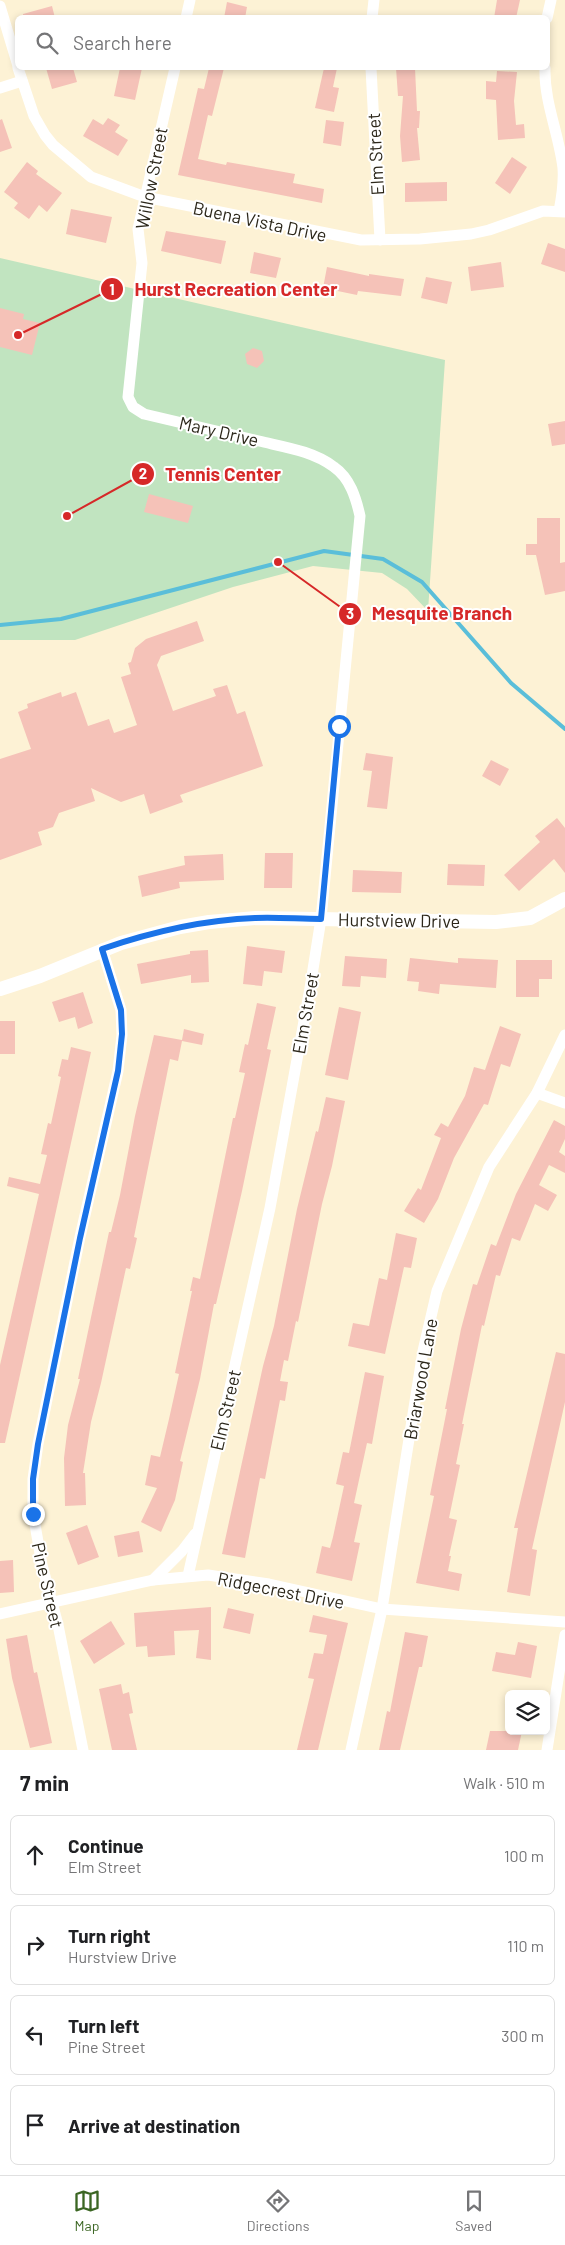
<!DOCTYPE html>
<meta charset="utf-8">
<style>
body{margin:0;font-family:Barlow,sans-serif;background:#f6f6f6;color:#202124}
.controls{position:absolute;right:15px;bottom:15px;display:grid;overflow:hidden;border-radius:8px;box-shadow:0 2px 8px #0003}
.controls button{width:45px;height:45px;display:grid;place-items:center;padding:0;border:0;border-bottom:1px solid #e0e0e0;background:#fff;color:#202124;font:25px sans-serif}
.stop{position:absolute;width:15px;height:15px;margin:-11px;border:4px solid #1a73e8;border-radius:50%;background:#fff}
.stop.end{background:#1a73e8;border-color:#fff;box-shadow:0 1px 5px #0008}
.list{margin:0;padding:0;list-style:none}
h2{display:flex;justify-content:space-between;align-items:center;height:65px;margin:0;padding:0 20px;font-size:21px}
h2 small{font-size:16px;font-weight:400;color:#757577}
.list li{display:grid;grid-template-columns:32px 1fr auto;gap:15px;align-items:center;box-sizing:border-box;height:80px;margin:0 10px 10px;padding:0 10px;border:1px solid #e0e0e0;border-radius:8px}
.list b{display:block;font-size:19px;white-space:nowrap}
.list p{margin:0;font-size:16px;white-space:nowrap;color:#757577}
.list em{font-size:16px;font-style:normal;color:#757577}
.icon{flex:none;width:28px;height:28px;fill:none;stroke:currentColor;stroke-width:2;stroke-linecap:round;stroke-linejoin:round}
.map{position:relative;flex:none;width:565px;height:1750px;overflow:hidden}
.search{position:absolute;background:#fff;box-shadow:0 2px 8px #0003;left:15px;right:15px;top:15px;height:55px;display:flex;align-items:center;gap:12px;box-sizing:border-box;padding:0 18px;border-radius:8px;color:#757577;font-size:19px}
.sheet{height:425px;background:#fff}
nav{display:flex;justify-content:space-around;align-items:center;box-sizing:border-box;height:70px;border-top:1px solid #e0e0e0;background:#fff;font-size:14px;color:#757577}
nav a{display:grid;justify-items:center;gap:2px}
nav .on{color:#3b6623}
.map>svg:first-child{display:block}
</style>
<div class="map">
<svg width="565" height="1750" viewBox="0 0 565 1750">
<rect width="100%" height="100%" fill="#fdf2d5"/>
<path fill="#c1e4c0" d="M0,258L445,360L428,611L407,589L382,573L313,566L233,587L75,640H0Z"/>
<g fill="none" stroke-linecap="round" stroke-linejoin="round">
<path stroke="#5abed9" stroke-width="4" d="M0,625L61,619L324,551L383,559L422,582L511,683L565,729"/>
</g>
<g fill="#f5c2b8">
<path d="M497,0H520L516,18H494Z"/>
<path d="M227,2L247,7L245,18H224Z"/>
<path d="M52,6L55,18H23V14Z"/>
<path d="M46,68H73L77,82L52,89Z"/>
<path d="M120,68H142L135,100L114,96Z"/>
<path d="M209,68H224L212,116L208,115L198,159L226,165L227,162L295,174L293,183L324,189L322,203L178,175L198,88L204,89Z"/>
<path d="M324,68H337L333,87L339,88L334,112L315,108Z"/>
<path d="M396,68H415L417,111H420L419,128H417L420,160L402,162L400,136L403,96H398Z"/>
<path d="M497,71L517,72L514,101L516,125L524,124L525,138L498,140L496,100L486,99V81L496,82Z"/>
<path d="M108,118L120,125L115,132L128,140L118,156L83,136L93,119L103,125Z"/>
<path d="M2,119L12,148L0,152V120Z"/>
<path d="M326,120L344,122L341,146L323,143Z"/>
<path d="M512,157L527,167L510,194L495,183Z"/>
<path d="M27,162L38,171L36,174L62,193L47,212L39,205L29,219L14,208L18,203L4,192Z"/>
<path d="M447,182V201L405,202V183Z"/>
<path d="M71,209L112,217L106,243L66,234Z"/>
<path d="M166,231L226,241L221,264L161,251Z"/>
<path d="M548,243L565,249V272L541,264Z"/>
<path d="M254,252L281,258L276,278L250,273Z"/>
<path d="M501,262L504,287L471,291L468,267Z"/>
<path d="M327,267L369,276V274L404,279L401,296L358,291L357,295L323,288Z"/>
<path d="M426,277L452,282L447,304L421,298Z"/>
<path d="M0,308L24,314L23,319L40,323L32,355L0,347Z"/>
<path d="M253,348L262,351L264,361L257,368L247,364L245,354Z"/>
<path d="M565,421V444L552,446L548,424Z"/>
<path d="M149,494L193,506L188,523L144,512Z"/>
<path d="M537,518H560V563L565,562V591L545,595L536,555H526V544H537Z"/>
<path d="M197,621L204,641L161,656L157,665L173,711L216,696L213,689L227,685L237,714L245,711L263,766L180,795L183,802L150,814L144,794L121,802L91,788L95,801L59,813L53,827L38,832L42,845L0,860V759L31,749L18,712L28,708L27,704L61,692L62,697L76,692L88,726L109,719L114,733L137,725L121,677L131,674L128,663L131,662L135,648L146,639Z"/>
<path d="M366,753L393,757L387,809L367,807L372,771L363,770Z"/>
<path d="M491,760L509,769L500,786L482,776Z"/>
<path d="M557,818L565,828V873L554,859L519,891L504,875L540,842L535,836Z"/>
<path d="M265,853H293L292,888H264Z"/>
<path d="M223,854L224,880L179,882L180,888L142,897L138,876L185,865L184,856Z"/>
<path d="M448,864L485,865L484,886L447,885Z"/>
<path d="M353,870L402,872L401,893L352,892Z"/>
<path d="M247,946L285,951L282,973L264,971L262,986L243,984Z"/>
<path d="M208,950L209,982L191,983V975L141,984L137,964L190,954V951Z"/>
<path d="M345,956L387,959L386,978L361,976L360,987L342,986Z"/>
<path d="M410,958L458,963V958L498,960L496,988L440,984L439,994L418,991L419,982L407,981Z"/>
<path d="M516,960H552V979H539V997H516Z"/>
<path d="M83,992L93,1023L78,1029L75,1017L59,1022L52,1002Z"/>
<path d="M257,1003L276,1007L267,1049L271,1050L242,1191L216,1304H214L200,1379L180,1461L183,1462L175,1500L161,1532L141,1522L157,1488L145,1485L151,1455L160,1457L169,1419L179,1374L175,1373L192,1291H190L193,1277L200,1279L233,1118H235L245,1073L239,1072L245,1044L248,1045Z"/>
<path d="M339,1007L361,1012L348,1080L325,1075Z"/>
<rect x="0" y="1021" width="15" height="33"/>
<path d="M500,1026L521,1034L510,1067L501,1064L488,1105L484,1104L454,1158L438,1199L424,1223L404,1211L418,1188L421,1190L441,1138L434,1135L441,1123L448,1127L465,1096L474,1067L485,1070Z"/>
<path d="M184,1029L204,1034L202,1045L182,1041L178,1061L170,1059L134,1237L137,1238L130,1269L126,1268L101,1383L91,1422L83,1473H85L86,1505L65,1506L64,1458L68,1425L80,1379H78L109,1232H111L120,1195L135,1116L154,1035L182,1040Z"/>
<path d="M71,1047L91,1052L5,1443H0V1365L39,1194L7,1186L9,1177L40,1184L47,1155L41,1154L48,1123L51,1124L61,1077L58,1076L62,1059L68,1060Z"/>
<path d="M326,1097L345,1101L332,1166L322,1204L298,1322L296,1321L288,1361L284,1360L280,1381L288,1382L285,1401L280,1400L265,1479L260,1478L245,1558L222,1554L263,1366L274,1326L297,1209L316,1131L318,1132Z"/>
<path d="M554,1120L565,1126V1139L559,1152L565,1156V1173L549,1165L539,1185L557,1195L548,1211L535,1204L520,1241L512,1238L500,1276L496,1275L484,1326L482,1325L462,1424H464L456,1464L460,1465L449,1518L457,1520L449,1556H451L448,1571L462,1574L459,1591L416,1583L434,1496L430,1495L447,1409H445L461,1329L473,1284L477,1285L491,1244L496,1246L516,1194Z"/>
<path d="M396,1233L417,1238L411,1268L404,1267L385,1354L348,1346L353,1323L369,1326L379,1278L387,1280Z"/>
<path d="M556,1352L565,1354V1402L532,1549L537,1550L530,1596L507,1592L518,1528H514Z"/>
<path d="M365,1372L384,1376L372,1444L367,1443L354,1503L362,1505L354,1542L360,1543L352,1581L316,1573L322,1546L330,1548L333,1537L344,1486L336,1484L343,1452L349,1453Z"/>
<path d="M87,1525L99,1557L78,1565L66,1533Z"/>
<path d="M139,1531L143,1552L118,1557L114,1536Z"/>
<path d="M13,1560L14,1592L0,1593V1561Z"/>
<path d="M211,1607V1660L196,1658L199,1630L174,1631L175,1655L148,1657L147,1646L136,1647L134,1613Z"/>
<path d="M228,1608L254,1614L250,1634L223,1628Z"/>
<path d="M313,1615L348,1623L318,1750H297L314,1679L308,1678L314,1653L323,1654L327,1635L309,1632Z"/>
<path d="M111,1621L125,1644L94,1664L80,1641Z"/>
<path d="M405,1632L428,1636L422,1667H419L400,1750H379L387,1711L390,1712Z"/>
<path d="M27,1635L34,1673L37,1672L52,1743L30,1748L12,1678L6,1639Z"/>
<path d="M518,1642L537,1646L531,1678L492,1671L496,1652L515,1655Z"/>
<path d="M121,1684L123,1694L129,1692L133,1713L129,1714L137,1750H112L99,1689Z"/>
<path d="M490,1731H522L518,1750H486Z"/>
</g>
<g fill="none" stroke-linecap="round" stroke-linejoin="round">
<g stroke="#fff" stroke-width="11">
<path d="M0,6L18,66"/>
<path d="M186,18L190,0"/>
<path d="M372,18L374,0"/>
<path d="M547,18L551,0"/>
<path d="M18,68L34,116L45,135L53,145L91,177L145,197L361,240L420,239L471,234L489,230L543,211L565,212"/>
<path d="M175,68L138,229L142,263L128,397L133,407L144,414C183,423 221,432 259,441C284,447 313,451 334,467C350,478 356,498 360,516L321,919L310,988L270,1208L188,1576"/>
<path d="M371,68L380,240"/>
<path d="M545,68C544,102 559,134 563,168C564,182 562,196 559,211"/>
<path d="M0,88L22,81"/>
<path d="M537,1093L565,1103"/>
<path d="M153,1580L182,1551L195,1534"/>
<path d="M0,1614L153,1580L208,1575L269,1584L382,1609L565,1622"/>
<path d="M83,1750L58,1625L42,1565L33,1513V1479L38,1444L80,1237L118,1071L122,1035L121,1010L102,949"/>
<path d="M351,1750L382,1609L423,1351L437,1291L489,1167L537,1093L565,1035"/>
<path d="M547,1750L565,1635"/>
</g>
<path stroke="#fff" stroke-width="14" d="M0,989L40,976L121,943L180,927L209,922L256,918L496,922L530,918L565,899"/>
</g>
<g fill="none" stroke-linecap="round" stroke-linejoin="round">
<path stroke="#1a73e8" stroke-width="6" d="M33,1514V1479L38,1444L80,1238L118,1071L122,1034L121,1010L102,949C151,932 203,920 255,918C277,917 299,919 321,919L339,726"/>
</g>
<g text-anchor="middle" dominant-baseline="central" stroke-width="4" stroke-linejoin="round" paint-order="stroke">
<g font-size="18" fill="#2c271a" stroke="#fff">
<text transform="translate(375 154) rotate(-93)">Elm Street</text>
<text transform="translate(151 178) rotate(-79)">Willow Street</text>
<text transform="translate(260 221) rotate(12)">Buena Vista Drive</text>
<text transform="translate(219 431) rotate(13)">Mary Drive</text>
<text transform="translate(399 920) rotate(1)">Hurstview Drive</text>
<text transform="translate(305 1013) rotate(-80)">Elm Street</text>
<text transform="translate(420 1379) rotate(-80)">Briarwood Lane</text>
<text transform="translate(225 1410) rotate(-77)">Elm Street</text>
<text transform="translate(48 1585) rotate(77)">Pine Street</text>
<text transform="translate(281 1590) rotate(11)">Ridgecrest Drive</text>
</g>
</g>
<path fill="none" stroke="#d62828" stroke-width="2" d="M18 335L112 289M67 516L143 474M278 562L350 614"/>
<g fill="#d62828" stroke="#fff" stroke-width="2">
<circle cx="18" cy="335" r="5"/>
<circle cx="67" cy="516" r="5"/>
<circle cx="278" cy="562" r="5"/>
<circle cx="112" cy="289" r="12"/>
<circle cx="143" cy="474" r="12"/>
<circle cx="350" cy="614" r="12"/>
</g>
<g font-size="15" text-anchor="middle" font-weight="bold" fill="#fff">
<text x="112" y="295">1</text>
<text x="143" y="479">2</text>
<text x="350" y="619">3</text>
</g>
<g font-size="19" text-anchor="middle" font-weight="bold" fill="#d62828" stroke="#fff" stroke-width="4" stroke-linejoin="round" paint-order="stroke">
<text x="236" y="296">Hurst Recreation Center</text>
<text x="223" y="481">Tennis Center</text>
<text x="442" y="620">Mesquite Branch</text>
</g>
</svg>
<div class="controls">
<button><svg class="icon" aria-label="layers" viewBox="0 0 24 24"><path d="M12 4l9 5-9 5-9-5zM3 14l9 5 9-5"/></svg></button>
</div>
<div class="stop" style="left:339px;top:726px"></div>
<div class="stop end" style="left:33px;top:1514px"></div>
<div class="search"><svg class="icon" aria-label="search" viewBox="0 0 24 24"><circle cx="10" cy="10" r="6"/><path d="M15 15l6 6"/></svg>Search here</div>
</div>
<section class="sheet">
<h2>7 min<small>Walk · 510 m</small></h2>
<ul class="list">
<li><svg class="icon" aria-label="ahead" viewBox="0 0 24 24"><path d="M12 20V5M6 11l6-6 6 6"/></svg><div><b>Continue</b><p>Elm Street</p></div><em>100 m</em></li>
<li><svg class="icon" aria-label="right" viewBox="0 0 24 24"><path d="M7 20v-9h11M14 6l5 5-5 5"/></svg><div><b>Turn right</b><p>Hurstview Drive</p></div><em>110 m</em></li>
<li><svg class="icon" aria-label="left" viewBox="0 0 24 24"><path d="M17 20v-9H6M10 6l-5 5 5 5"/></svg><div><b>Turn left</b><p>Pine Street</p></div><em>300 m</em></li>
<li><svg class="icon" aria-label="arrive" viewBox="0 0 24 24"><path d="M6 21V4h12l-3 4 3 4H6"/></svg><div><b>Arrive at destination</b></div></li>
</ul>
</section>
<nav>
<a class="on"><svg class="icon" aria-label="map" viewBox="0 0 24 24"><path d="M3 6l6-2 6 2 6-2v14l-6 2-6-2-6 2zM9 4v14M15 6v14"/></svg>Map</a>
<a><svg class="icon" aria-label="directions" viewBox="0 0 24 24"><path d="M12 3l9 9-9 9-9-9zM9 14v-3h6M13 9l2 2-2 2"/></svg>Directions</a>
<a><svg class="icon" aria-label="saved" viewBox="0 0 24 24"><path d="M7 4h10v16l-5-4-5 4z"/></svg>Saved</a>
</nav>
